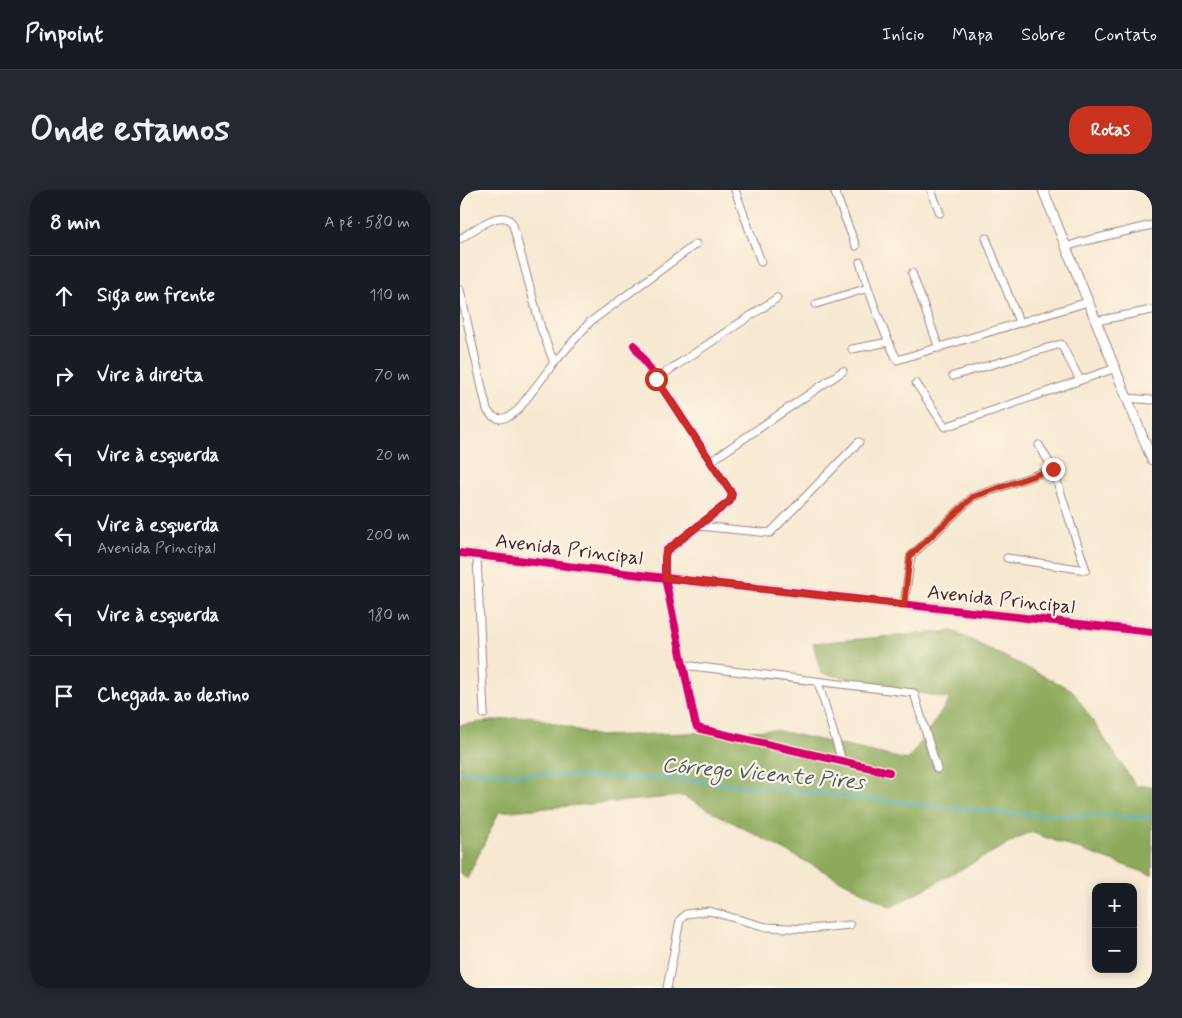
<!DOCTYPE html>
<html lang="pt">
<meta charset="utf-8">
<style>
body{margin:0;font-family:Mynerve,sans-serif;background:#242831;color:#f1f3f6}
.controls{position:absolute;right:15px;bottom:15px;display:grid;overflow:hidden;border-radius:10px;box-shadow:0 2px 12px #0003}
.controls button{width:45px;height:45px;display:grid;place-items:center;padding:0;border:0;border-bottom:1px solid #363941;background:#171b24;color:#f1f3f6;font:25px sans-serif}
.stop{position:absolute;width:15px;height:15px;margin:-11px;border:4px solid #c8321e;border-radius:50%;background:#fff}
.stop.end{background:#c8321e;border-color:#fff;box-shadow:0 1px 5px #0008}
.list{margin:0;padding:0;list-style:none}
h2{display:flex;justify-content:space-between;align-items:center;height:65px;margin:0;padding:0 20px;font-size:21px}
h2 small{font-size:16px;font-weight:400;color:#9ea1a6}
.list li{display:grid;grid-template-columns:32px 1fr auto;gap:15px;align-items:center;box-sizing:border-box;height:80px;padding:0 20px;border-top:1px solid #363941}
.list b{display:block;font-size:19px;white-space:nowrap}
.list p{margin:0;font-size:16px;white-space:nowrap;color:#9ea1a6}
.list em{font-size:16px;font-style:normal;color:#9ea1a6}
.icon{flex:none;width:28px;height:28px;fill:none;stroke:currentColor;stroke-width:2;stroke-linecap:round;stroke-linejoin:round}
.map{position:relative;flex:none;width:692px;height:798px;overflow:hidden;border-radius:20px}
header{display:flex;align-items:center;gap:30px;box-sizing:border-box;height:70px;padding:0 25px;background:#171b24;border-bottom:1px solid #363941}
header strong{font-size:24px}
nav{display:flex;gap:28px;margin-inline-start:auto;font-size:18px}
.intro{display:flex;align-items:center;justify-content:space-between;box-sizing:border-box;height:120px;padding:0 30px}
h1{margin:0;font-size:35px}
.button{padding:12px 22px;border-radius:20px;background:#c8321e;color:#fff;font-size:18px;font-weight:700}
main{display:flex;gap:30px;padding:0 30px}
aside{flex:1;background:#171b24;border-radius:20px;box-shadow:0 2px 12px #0003}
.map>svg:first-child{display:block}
</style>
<header>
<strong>Pinpoint</strong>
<nav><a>Início</a><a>Mapa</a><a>Sobre</a><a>Contato</a></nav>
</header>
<div class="intro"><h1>Onde estamos</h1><a class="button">Rotas</a></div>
<main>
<aside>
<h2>8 min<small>A pé · 580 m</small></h2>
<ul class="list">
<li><svg class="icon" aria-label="ahead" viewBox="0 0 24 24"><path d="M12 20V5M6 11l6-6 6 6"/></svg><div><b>Siga em frente</b></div><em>110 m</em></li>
<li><svg class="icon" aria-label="right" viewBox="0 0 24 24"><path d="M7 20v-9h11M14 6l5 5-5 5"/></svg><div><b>Vire à direita</b></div><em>70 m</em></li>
<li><svg class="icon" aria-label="left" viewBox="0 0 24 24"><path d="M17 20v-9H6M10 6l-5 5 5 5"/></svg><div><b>Vire à esquerda</b></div><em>20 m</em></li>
<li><svg class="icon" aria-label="left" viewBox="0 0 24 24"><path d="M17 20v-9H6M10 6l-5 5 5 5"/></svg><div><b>Vire à esquerda</b><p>Avenida Principal</p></div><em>200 m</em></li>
<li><svg class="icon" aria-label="left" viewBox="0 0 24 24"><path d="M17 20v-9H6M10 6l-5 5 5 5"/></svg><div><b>Vire à esquerda</b></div><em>180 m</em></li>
<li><svg class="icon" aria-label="arrive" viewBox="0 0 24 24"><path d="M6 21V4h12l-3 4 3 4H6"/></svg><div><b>Chegada ao destino</b></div></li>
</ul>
</aside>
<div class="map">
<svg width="692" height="798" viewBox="0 0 692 798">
<rect width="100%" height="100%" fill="#fcf5e5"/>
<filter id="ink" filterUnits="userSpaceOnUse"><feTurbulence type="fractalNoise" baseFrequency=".02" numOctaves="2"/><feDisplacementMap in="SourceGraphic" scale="10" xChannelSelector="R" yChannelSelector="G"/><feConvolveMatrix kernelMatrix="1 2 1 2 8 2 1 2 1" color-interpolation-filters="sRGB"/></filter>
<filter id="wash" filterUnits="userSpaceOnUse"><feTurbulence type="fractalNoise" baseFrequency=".0096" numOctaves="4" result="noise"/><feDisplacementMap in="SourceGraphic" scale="20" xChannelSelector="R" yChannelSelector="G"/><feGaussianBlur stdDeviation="1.12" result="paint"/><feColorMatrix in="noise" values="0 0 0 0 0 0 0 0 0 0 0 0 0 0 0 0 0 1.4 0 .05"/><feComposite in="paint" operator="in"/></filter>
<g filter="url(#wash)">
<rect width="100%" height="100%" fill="#f7e9d1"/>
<path fill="#8daa5c" stroke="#6c6444" d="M493,441L612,500L676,596H692V685L570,642L431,717L223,606L39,622L7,689L0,683V535L70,526L138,546L315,540L448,570L490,509L361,483L353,453Z"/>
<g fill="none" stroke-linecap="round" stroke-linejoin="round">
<path stroke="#49b3c6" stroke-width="2.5" d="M0,582L231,590L552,624L692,627"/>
</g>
</g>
<g filter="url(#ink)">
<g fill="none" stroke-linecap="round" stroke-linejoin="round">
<g stroke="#a0847e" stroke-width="9">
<g id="minor">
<path d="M275,0L301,72"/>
<path d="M374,0L396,56"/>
<path d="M471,0L480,23"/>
<path d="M526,48L559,132"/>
<path d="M0,49C11,42 35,23 48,29C50,30 52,33 53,35L81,138L94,173"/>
<path d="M606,57L621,52L692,35"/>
<path d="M400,72C410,106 422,139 437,170L628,112"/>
<path d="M452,83L479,158"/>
<path d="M0,100L27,220L32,226L40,229L48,227L57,221L94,173L130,132L236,54"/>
<path d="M356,114L408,98"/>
<path d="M636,131L692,120"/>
<path d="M174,155L272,304L270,311L206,361L205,368V388L235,532L237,537L241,539L429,582"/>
<path d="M392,159L429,152"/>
<path d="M493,186L601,154L620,190"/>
<path d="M196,189L317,108"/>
<path d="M456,193L485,237L656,178"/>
<path d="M667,208L692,210"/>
<path d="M251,271L383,181"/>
<path d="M239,336L310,343L399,252"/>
<path d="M17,366L24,524"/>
<path d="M547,368L626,380L593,279L579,255"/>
<path d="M444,415L451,366L513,307L593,279"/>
<path d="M223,475L454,503L477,579"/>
<path d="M358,492L382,571"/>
<path d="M207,798L220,730L226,724L249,721L306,737L349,739L390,735"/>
</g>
</g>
<g stroke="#a0847e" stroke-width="11">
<g id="tertiary">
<path d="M583,0L692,270"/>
<path d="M0,363L205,388L692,442"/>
</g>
</g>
<use href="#minor" stroke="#fff" stroke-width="7"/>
<use href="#tertiary" stroke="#fff" stroke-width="9"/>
<g stroke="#fcf5e5" stroke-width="11">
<g id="cycleway">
<path d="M174,155L272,304L270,311L206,361L205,368V388L235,532L237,537L241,539L429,582"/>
<path d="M0,363L205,388L692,442"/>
</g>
</g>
<use href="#cycleway" stroke="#d6006c" stroke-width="8"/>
</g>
</g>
<g fill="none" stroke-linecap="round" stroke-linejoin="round" filter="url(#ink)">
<path stroke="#c8321e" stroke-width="6" d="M196,189L272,304L270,311L206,361L205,368V388L444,415L450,366L513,307L593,279"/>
</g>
<g text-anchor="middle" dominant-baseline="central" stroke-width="4.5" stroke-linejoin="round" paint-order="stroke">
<g font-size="20" fill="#4a1f2b" stroke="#fcf5e5">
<text transform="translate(109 360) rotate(7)">Avenida Principal</text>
<text transform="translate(541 410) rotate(6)">Avenida Principal</text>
</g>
<g font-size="21" font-style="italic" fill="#4a5a69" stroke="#fcf5e5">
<text transform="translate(303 584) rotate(5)">Córrego Vicente Pires</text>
</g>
</g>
</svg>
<div class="controls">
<button>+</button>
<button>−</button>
</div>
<div class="stop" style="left:196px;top:189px"></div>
<div class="stop end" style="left:593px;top:279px"></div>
</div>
</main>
